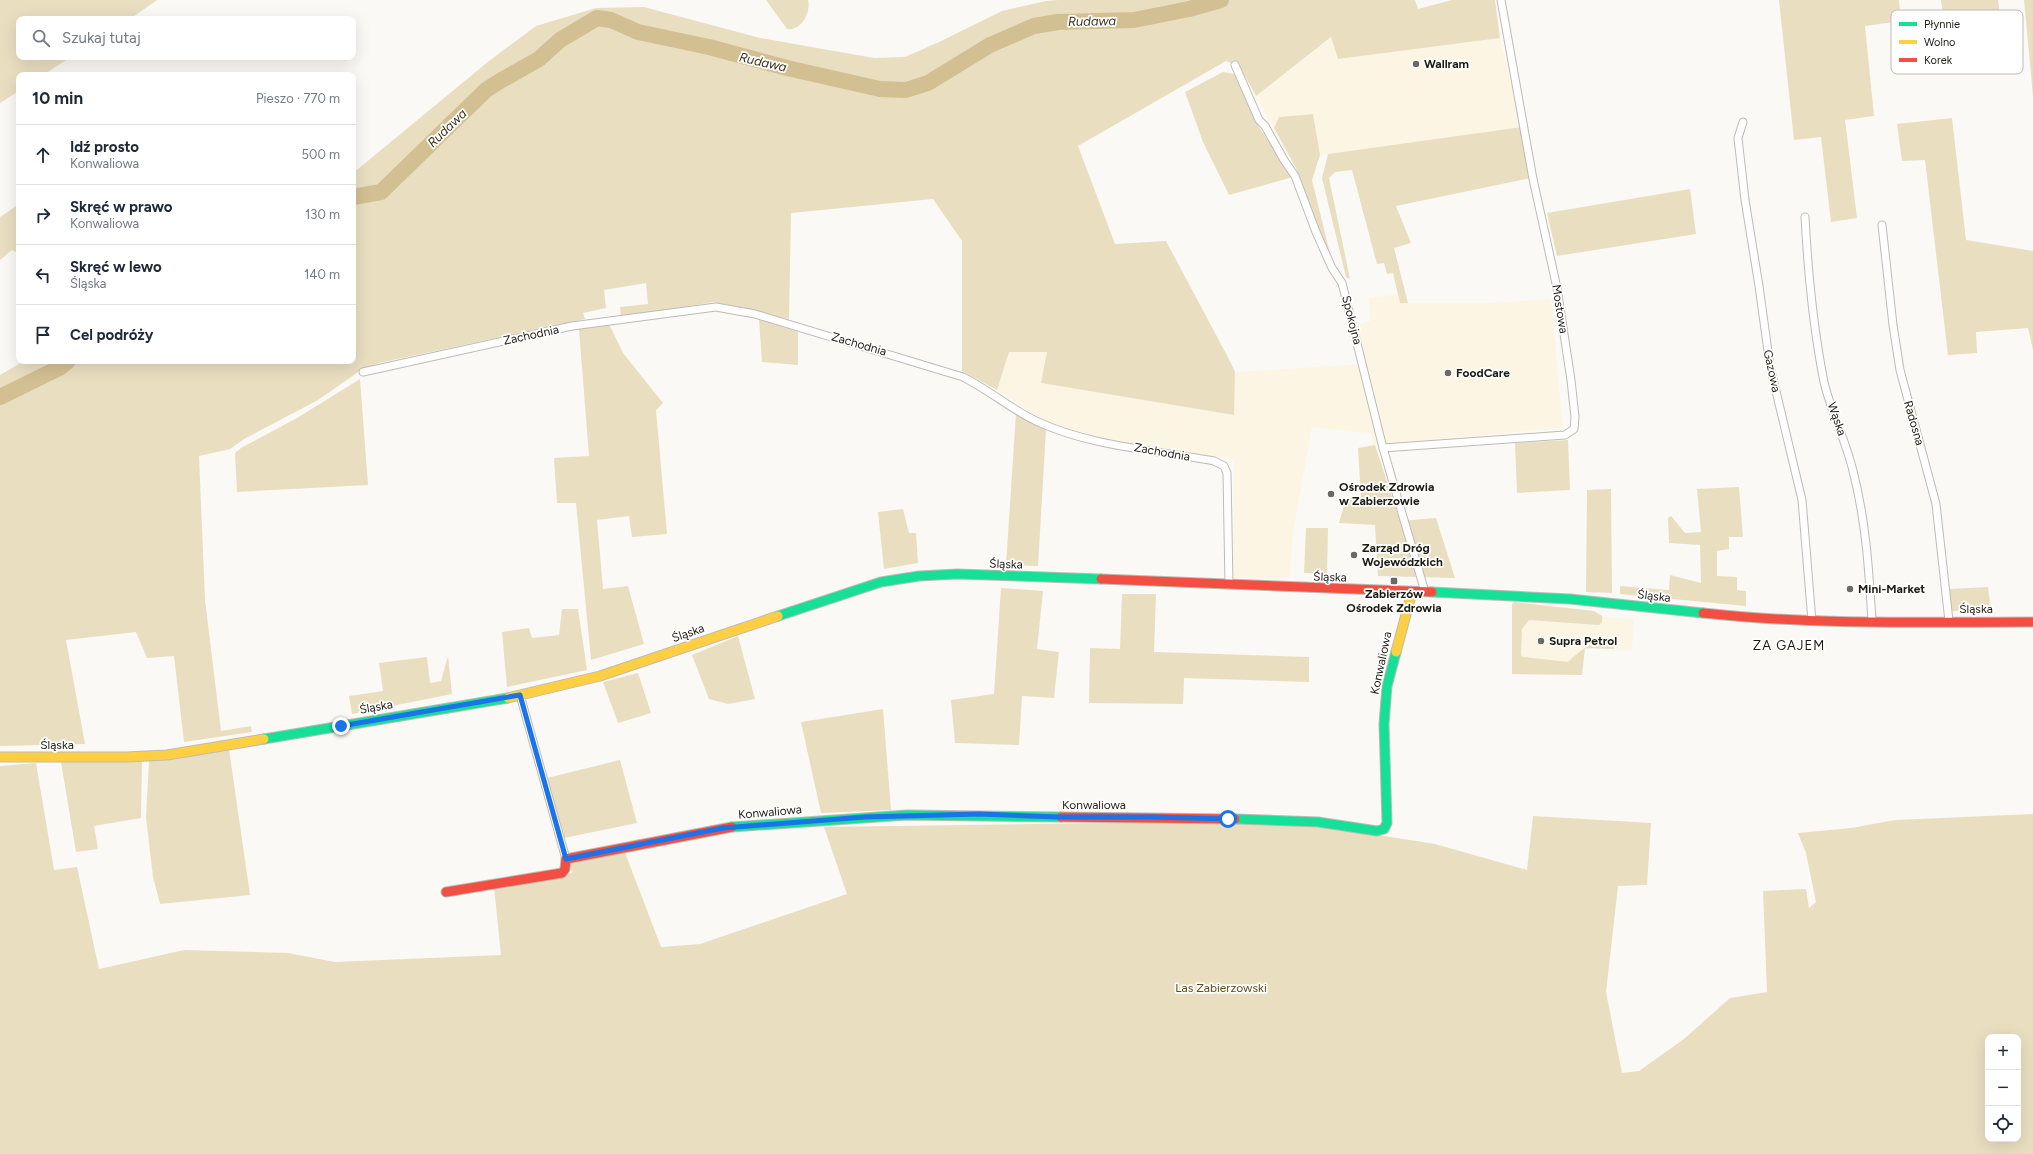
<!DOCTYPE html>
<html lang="pl">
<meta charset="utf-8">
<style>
body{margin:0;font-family:Figtree,sans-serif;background:#f6f6f7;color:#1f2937}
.controls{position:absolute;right:12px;bottom:12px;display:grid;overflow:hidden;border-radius:8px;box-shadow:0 4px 16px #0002}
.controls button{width:36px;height:36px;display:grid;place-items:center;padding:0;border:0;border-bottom:1px solid #e0e1e3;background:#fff;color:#1f2937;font:20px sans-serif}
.stop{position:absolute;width:12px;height:12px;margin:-9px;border:3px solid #1a73e8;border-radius:50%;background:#fff}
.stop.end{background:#1a73e8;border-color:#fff;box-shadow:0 1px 4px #0008}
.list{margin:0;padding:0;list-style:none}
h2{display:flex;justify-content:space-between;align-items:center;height:52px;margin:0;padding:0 16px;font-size:17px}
h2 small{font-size:13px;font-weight:400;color:#747a83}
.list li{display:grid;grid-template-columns:26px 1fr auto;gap:12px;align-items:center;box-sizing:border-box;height:60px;padding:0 16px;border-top:1px solid #e0e1e3}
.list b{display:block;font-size:15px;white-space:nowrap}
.list p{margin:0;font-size:13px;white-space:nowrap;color:#747a83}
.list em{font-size:13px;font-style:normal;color:#747a83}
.icon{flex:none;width:22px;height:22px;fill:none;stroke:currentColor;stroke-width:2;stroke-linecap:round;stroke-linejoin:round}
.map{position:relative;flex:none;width:2033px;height:1154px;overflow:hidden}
.search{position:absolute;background:#fff;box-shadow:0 4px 16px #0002;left:16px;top:16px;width:340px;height:44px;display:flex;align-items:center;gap:10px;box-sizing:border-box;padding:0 14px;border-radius:8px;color:#747a83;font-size:15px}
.panel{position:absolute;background:#fff;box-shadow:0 4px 16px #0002;left:16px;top:72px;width:340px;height:292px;border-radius:8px}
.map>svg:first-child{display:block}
</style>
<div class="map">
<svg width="2033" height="1154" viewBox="0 0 2033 1154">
<rect width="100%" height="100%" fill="#fbf9f5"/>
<g fill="#fdf5e4">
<path d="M1332,37L1339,59L1500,38L1522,127L1320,155L1313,114L1279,117L1274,128L1256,96Z"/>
<path d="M1398,294L1400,303H1491L1551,299L1563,428L1372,445V434L1312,427L1293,533L1290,578H1233L1234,459L1108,440L1043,420L997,390L1009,352H1048L1042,383L1234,415L1235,372L1365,364L1358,324L1370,321L1369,298Z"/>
<path d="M1512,610L1634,619L1632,650L1585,648L1582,675L1512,674Z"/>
</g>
<g fill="#e9dec0" fill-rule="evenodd">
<path d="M0,0H157L130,19H19V57H71L43,75H19V91L0,103Z"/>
<path d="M766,0H808C811,13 801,31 787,29Z"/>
<path d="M1059,0H1415L1418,9L1452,0H1495L1500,38L1338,59L1331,37L1256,96L1240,67L1226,61L1078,146L1115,244L1166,241L1231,363L1235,372L1234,415L1041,383L1047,352H1009L997,390L962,371V241L933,199L791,213L789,319L714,302L621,317L620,307L648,304L646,283L604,290L606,308L583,313L585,319L379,363L361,370L318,400L244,439L230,449L199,456L205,600L221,731L251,726L252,732L184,742L174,656L147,658L136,632L66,640L85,744L0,746V375L24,361H353V171L358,169L489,61L536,26L596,8L644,7L760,38L874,58L905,57L939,42L1002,11L1046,1Z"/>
<path d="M1779,0H1899L1901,21L1865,26L1874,116L1845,120L1857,218L1831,222L1821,137L1794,140Z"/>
<path d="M1941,0H1998L2000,15H1943Z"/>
<path d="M2024,0H2033V96Z"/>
<path d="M1223,72L1234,74L1241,84L1259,127L1293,177L1229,195L1203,142L1185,92Z"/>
<path d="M1313,114L1320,155L1312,180L1333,266L1297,170L1274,128L1279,117Z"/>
<path d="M1952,118L1966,240L2033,251V350L2028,328L1976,332L1977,353L1948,355L1925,160L1902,161L1897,124Z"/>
<path d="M1522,127L1531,178L1396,206L1411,243L1394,248L1408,303H1400L1393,273L1387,274L1384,263L1377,264L1352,170L1335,172L1329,178L1350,279L1346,277L1322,178L1328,154Z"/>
<path d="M1690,189L1696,234L1557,256L1547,213Z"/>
<path d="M19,204V254L12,250L0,260V217Z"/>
<path d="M759,319L798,332V365L762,362Z"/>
<path d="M609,324L623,353L663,403L656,410L667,534L632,537L629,516L597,520L603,589L628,586L644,644L591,660L576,503H557L554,458L589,456L579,329Z"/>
<path d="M360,379L368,485L237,492L235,453L241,448L297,418Z"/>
<path d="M1016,413L1046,429L1038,566L1006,565Z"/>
<path d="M1568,440L1570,490L1517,493L1515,443Z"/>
<path d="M1375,445L1400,521L1436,518L1455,578L1378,576L1375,525L1339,523L1346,498H1361L1358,448Z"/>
<path d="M1739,487L1743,537H1729V549L1717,551V576L1737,577V590L1746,591V606L1620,594V586L1669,590L1670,575L1701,583L1700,545L1669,543L1668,518L1671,516L1685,533L1701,532L1697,489Z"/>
<path d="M1611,489L1612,593L1586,592L1587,490Z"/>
<path d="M903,509L909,533H916L918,563L884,569L878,512Z"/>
<path d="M1306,528H1328L1327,574L1304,573Z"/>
<path d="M1988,587L1991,611H1950L1949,589Z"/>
<path d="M1001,588L1043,591L1037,649L1059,652L1054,698L1022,696L1019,745L955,743L951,700L994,694Z"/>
<path d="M1122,594H1156L1154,652L1309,657V682L1184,678L1183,704L1089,703L1090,648L1120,649Z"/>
<path d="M1514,602L1594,611L1602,616V622L1599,625L1529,620L1522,629L1521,655L1523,657L1568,662C1583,648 1592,642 1611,638L1614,639V649L1585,648L1582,675L1512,674V604Z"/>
<path d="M562,609H578L587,670L507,687L502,632L529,628L532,638L559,635Z"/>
<path d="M738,636L755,699L728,704L709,699L692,655Z"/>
<path d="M448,656L452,694L352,714L349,696L383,691L379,663L427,657L430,683L441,681Z"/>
<path d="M638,673L651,713L618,723L603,682Z"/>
<path d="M883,709L891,810L821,813L801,722Z"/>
<path d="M229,749L250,895L160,904L153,877L146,817L149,761Z"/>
<path d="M620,760L637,823L564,838L547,778Z"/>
<path d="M142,761L141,818L94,826L98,849L76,852L61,762Z"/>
<path d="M36,763L54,870L77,867L99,969L184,950L288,953L335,962L501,955L494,887L572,873L568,858L624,850L661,947L700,944L847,894L824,827L1249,821L1321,826L1435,844L1527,870L1533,816L1651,823L1647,885L1618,886L1606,992L1622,1073L1639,1071L1684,1039L1730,998L1767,992L1763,891L1806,889L1809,908L1816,902L1806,853L1798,833L1851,828L1895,820L2033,814V1154H0V766ZM1988,1037H2018V1139H1988Z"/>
</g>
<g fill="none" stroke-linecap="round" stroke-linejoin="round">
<g stroke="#d2c093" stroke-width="16">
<path d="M353,197L381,192L486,90L500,81L539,59L560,40L597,18L611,20L638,32L709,47L787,68L880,89L906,90L928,83L990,45L1034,26L1058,22L1134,20L1189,9L1221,0"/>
<path d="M0,397L61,367L68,361"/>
</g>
<g stroke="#bdbbb6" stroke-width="9">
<g id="street">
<path d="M1235,65L1259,120L1265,126L1284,160L1295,176L1316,232L1332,268L1342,283L1383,448L1425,592"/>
<path d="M1743,122L1738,138L1745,200L1759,286L1770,366L1802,500L1812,621"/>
<path d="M1805,217C1808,273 1813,327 1824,382C1831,412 1846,441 1853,471C1866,521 1869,571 1872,621"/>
<path d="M1882,225L1893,325L1900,370L1936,504L1949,621"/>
<path d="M363,372L572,326L716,307L755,314L963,377C989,390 1011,409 1036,421C1092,447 1155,450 1214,461L1224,466L1227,473L1229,585"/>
<path d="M1383,448L1565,435L1574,429L1575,417L1571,380L1557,288L1533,179L1501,0"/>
<path d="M520,695L566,859"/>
</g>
</g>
<g stroke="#bdbbb6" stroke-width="11">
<g id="fast">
<path d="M1432,592L1570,599L1703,613"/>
<path d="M778,616L881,582L919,576L957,574L1101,579"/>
<path d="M264,739L508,698"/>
<path d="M1235,819L1318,822L1377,831L1384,829L1387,823L1384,724L1387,686L1396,652"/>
<path d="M732,827L907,815L1061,817"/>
</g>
</g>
<g stroke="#bdbbb6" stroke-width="11">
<g id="slow">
<path d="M1396,652L1412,592"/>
<path d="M508,698L600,676L778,616"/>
<path d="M0,757H126L167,755L264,739"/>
</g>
</g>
<g stroke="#bdbbb6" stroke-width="11">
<g id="jam">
<path d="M1101,579L1432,592"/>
<path d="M1703,613C1813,625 1923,622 2033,622"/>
<path d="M1061,817L1235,819"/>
<path d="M446,892L562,873L565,869L566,859L732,827"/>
</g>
</g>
<use href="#street" stroke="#fefefe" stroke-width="7"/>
<use href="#fast" stroke="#16e098" stroke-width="9"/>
<use href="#slow" stroke="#ffcf43" stroke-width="9"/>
<use href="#jam" stroke="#f24e42" stroke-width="9"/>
</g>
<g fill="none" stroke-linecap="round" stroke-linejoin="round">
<path stroke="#1a73e8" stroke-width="5" d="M341,726L520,695L566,859L723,828L865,817L980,814L1057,817H1152L1228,819"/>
</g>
<g fill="#6c6963" stroke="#fff" stroke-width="1.5">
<circle cx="1416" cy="64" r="4"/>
<circle cx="1448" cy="373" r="4"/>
<circle cx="1331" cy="494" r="4"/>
<circle cx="1354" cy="555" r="4"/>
<rect x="1390" y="577" width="8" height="8" rx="2"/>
<circle cx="1850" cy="589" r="4"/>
<circle cx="1541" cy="641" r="4"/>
</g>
<g text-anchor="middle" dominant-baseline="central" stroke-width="3.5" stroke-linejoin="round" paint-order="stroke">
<g font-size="12" font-weight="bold" fill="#1f1c14" stroke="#fff" text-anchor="start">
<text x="1424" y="64">Wallram</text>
<text x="1456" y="373">FoodCare</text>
<text x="1339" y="487">Ośrodek Zdrowia<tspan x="1339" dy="14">w Zabierzowie</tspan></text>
<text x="1362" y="548">Zarząd Dróg<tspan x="1362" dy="14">Wojewódzkich</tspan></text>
<text x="1858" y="589">Mini-Market</text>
<text x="1394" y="594" text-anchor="middle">Zabierzów<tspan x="1394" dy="14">Ośrodek Zdrowia</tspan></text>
<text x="1549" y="641">Supra Petrol</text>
</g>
<g font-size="12" fill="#1f1c14" stroke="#fff">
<text transform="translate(1560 309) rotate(81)">Mostowa</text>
<text transform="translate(1352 320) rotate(76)">Spokojna</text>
<text transform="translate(531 335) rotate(-12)">Zachodnia</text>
<text transform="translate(859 344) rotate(16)">Zachodnia</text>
<text transform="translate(1772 371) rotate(78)">Gazowa</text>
<text transform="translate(1837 419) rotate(71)">Wąska</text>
<text transform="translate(1914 423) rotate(74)">Radosna</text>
<text transform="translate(1162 452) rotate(10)">Zachodnia</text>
<text transform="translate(1006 564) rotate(2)">Śląska</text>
<text transform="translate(1330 577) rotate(2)">Śląska</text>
<text transform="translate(1654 596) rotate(7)">Śląska</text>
<text x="1976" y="609">Śląska</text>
<text transform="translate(688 633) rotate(-19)">Śląska</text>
<text transform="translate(1381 663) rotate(-78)">Konwaliowa</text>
<text transform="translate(376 707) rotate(-10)">Śląska</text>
<text x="57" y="745">Śląska</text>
<text x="1094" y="805">Konwaliowa</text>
<text transform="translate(770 812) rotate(-5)">Konwaliowa</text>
</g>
<g font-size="12" fill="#5c4a19" stroke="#fff">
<text x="1221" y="988">Las Zabierzowski</text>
</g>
<g font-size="13" font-style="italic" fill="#3d3215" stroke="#fff">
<text transform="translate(1092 21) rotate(-1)">Rudawa</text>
<text transform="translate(763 62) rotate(13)">Rudawa</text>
<text transform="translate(447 128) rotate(-44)">Rudawa</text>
</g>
<g font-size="13" letter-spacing="1" fill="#1f1c14" stroke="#fff">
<text x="1789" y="645">ZA GAJEM</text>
</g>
</g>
<rect x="1891" y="10" width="132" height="64" rx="6" fill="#fff" stroke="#bcbbb8" stroke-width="1"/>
<rect x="1899" y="22" width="18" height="4" fill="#16e098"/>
<rect x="1899" y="40" width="18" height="4" fill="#ffcf43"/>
<rect x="1899" y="58" width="18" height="4" fill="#f24e42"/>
<g font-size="11" fill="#1f1c14">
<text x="1924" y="28">Płynnie</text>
<text x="1924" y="46">Wolno</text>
<text x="1924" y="64">Korek</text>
</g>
</svg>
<div class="controls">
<button>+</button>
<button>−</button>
<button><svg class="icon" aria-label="locate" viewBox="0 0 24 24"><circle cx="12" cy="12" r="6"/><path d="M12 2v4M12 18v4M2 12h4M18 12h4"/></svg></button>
</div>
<div class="stop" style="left:1228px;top:819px"></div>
<div class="stop end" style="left:341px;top:726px"></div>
<div class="search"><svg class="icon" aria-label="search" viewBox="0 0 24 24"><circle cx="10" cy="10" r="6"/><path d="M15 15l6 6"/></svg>Szukaj tutaj</div>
<section class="panel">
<h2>10 min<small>Pieszo · 770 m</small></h2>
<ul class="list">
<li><svg class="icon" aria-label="ahead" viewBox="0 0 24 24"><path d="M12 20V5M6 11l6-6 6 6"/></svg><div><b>Idź prosto</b><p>Konwaliowa</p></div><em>500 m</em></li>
<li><svg class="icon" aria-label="right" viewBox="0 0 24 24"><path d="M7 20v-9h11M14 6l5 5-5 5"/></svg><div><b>Skręć w prawo</b><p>Konwaliowa</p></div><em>130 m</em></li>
<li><svg class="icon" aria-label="left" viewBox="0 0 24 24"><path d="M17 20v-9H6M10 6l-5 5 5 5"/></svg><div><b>Skręć w lewo</b><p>Śląska</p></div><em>140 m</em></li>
<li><svg class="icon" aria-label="arrive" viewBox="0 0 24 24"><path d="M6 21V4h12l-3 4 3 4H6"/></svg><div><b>Cel podróży</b></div></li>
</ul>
</section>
</div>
